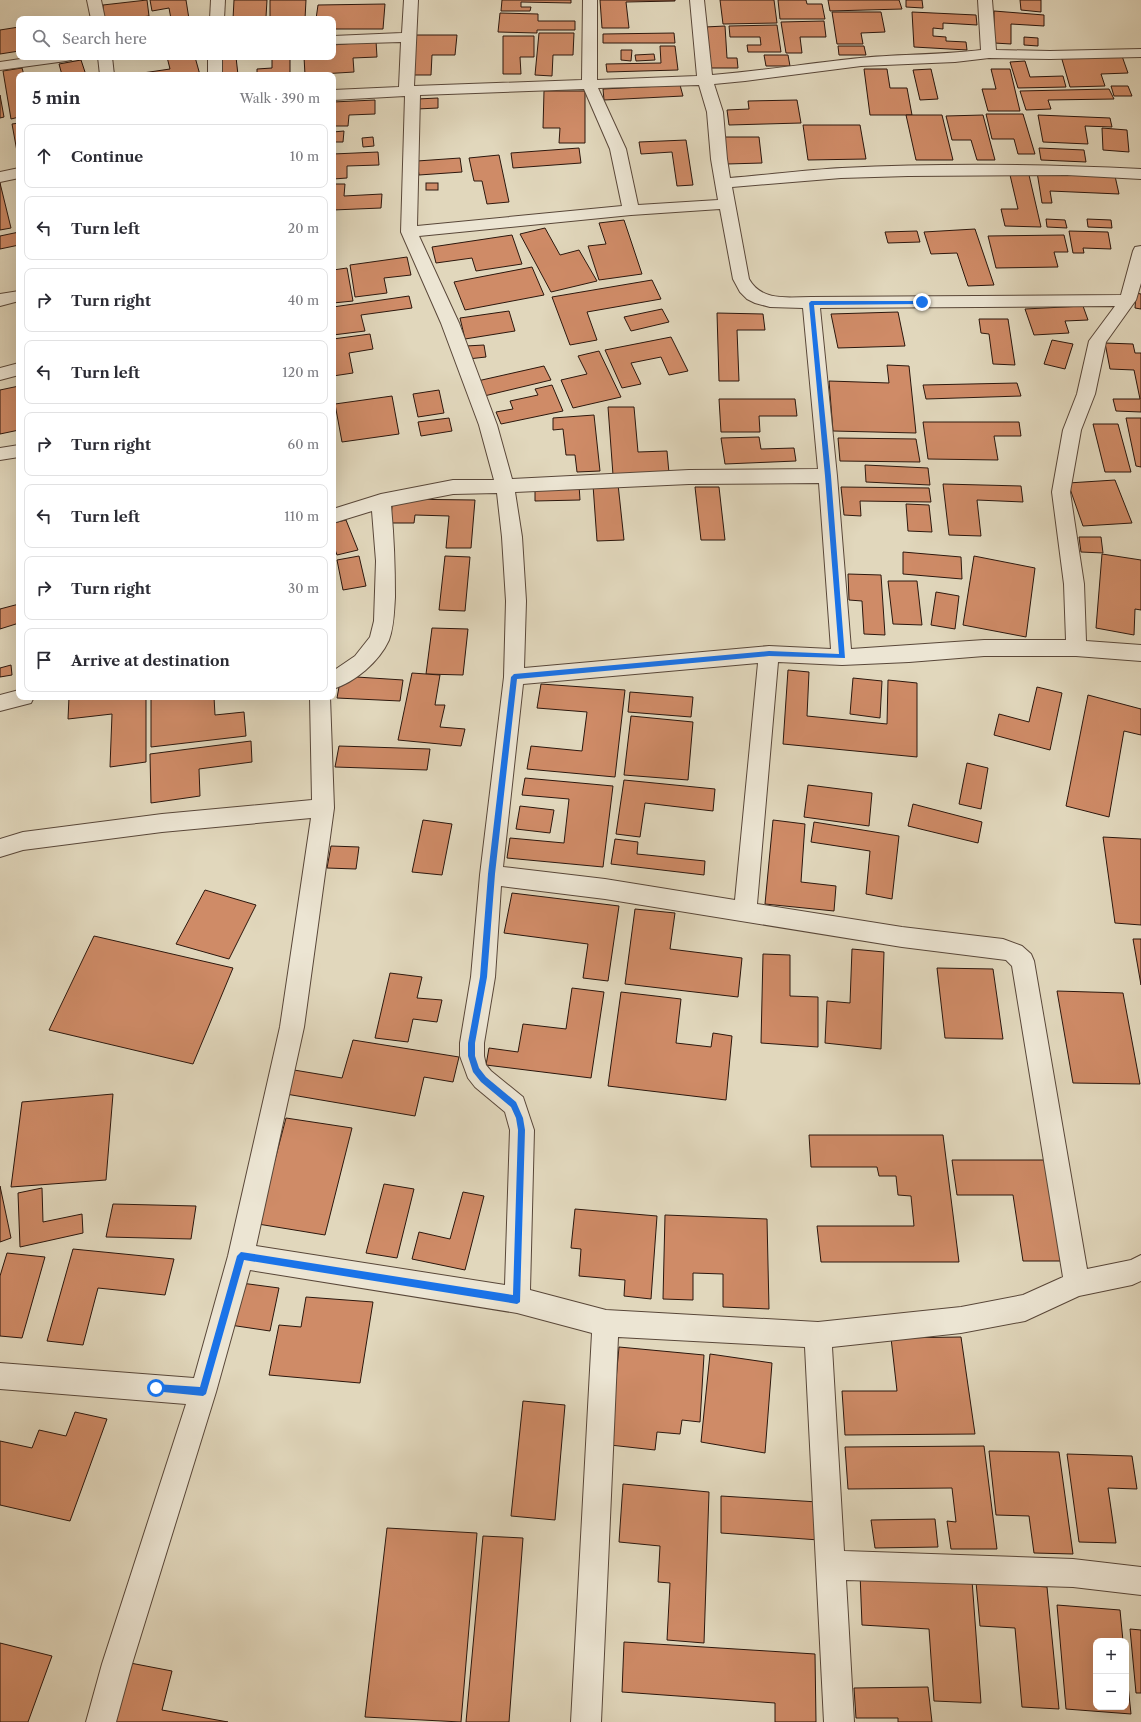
<!DOCTYPE html>
<meta charset="utf-8">
<style>
body{margin:0;font-family:"Libre Caslon Text",serif;background:#f7f7f7;color:#2b2b33}
.controls{position:absolute;right:12px;bottom:12px;display:grid;overflow:hidden;border-radius:8px;box-shadow:0 4px 16px #0002}
.controls button{width:36px;height:36px;display:grid;place-items:center;padding:0;border:0;border-bottom:1px solid #e1e1e2;background:#fff;color:#2b2b33;font:20px sans-serif}
.stop{position:absolute;width:12px;height:12px;margin:-9px;border:3px solid #1a73e8;border-radius:50%;background:#fff}
.stop.end{background:#1a73e8;border-color:#fff;box-shadow:0 1px 4px #0008}
.list{margin:0;padding:0;list-style:none}
h2{display:flex;justify-content:space-between;align-items:center;height:52px;margin:0;padding:0 16px;font-size:17px}
h2 small{font-size:13px;font-weight:400;color:#7c7c81}
.list li{display:grid;grid-template-columns:26px 1fr auto;gap:12px;align-items:center;box-sizing:border-box;height:64px;margin:0 8px 8px;padding:0 8px;border:1px solid #e1e1e2;border-radius:8px}
.list b{display:block;font-size:15px;white-space:nowrap}
.list em{font-size:13px;font-style:normal;color:#7c7c81}
.icon{flex:none;width:22px;height:22px;fill:none;stroke:currentColor;stroke-width:2;stroke-linecap:round;stroke-linejoin:round}
.map{position:relative;flex:none;width:1141px;height:1722px;overflow:hidden}
.search{position:absolute;background:#fff;box-shadow:0 4px 16px #0002;left:16px;top:16px;width:320px;height:44px;display:flex;align-items:center;gap:10px;box-sizing:border-box;padding:0 14px;border-radius:8px;color:#7c7c81;font-size:15px}
.panel{position:absolute;background:#fff;box-shadow:0 4px 16px #0002;left:16px;top:72px;width:320px;height:628px;border-radius:8px}
.map>svg:first-child{display:block}
</style>
<div class="map">
<svg width="1141" height="1722" viewBox="0 0 1141 1722">
<rect width="100%" height="100%" fill="#e1d7bc"/>
<filter id="stains"><feTurbulence type="fractalNoise" baseFrequency=".005" numOctaves="4"/><feColorMatrix values="0 0 0 0 .2 0 0 0 0 .09 0 0 0 0 .02 0 0 0 .5 -.17"/></filter>
<radialGradient id="worn" r=".72"><stop offset=".6" stop-color="#630" stop-opacity="0"/><stop offset="1" stop-color="#630" stop-opacity=".3"/></radialGradient>
<g fill="#cf8b67" stroke="#2c170d">
<path d="M147,0L149,16L126,19H104L103,5Z"/>
<path d="M150,0H186L189,19H171L169,8L152,11Z"/>
<path d="M234,0H267L266,17L233,19Z"/>
<path d="M270,0H306L305,19H289L290,17L270,18Z"/>
<path d="M502,0H571V3L521,2V7H531L530,11H501Z"/>
<path d="M600,0H675V1L626,2L629,28H602Z"/>
<path d="M720,0H774L777,23L723,24Z"/>
<path d="M778,0H806L807,4H822L825,19H780Z"/>
<path d="M828,0H899L902,9L830,11Z"/>
<path d="M906,0H922L923,8L906,7Z"/>
<path d="M1020,0H1041V12L1021,10Z"/>
<path d="M385,4L383,29H333V19H316L318,5Z"/>
<path d="M994,11L1044,15V26L1011,24V44L994,43Z"/>
<path d="M832,12H881L885,32L861,33L863,44H837Z"/>
<path d="M912,12L976,15L977,25L943,23V29L933,28V36L946,37V41L966,42L967,50L914,47Z"/>
<path d="M500,13L538,14V21H575V30H537V33L498,32Z"/>
<path d="M824,21L826,37H800L802,53H786L781,22Z"/>
<path d="M777,25L781,52H748L747,45H761L760,37H730L729,26Z"/>
<path d="M725,26L727,58H737L738,68H708L705,27Z"/>
<path d="M19,27V51L0,54V30Z"/>
<path d="M539,33H574L573,55H553L552,76L535,75Z"/>
<path d="M674,33L675,43H603V34Z"/>
<path d="M414,35H457L455,55H432L431,75H410Z"/>
<path d="M503,36H534V57H520L521,74H503Z"/>
<path d="M1024,37L1038,38V46L1024,45Z"/>
<path d="M376,41L377,57L353,58L354,72L305,75L304,57H333V45Z"/>
<path d="M660,46H675L678,70L607,72L606,64L661,63Z"/>
<path d="M838,46H864L866,55H839Z"/>
<path d="M621,50H632L631,61L621,60Z"/>
<path d="M654,54L655,60L636,61L635,55Z"/>
<path d="M764,55H788L790,66H766Z"/>
<path d="M1061,56H1122L1128,73L1101,74L1105,86L1070,87Z"/>
<path d="M167,57H195L200,75H129L170,69Z"/>
<path d="M221,57H236L238,75H222Z"/>
<path d="M272,57H290V75H257V69L272,68Z"/>
<path d="M81,60L86,75H62L59,64Z"/>
<path d="M1025,61L1030,77L1063,76L1066,87L1018,88L1010,62Z"/>
<path d="M22,68L24,75H19V117L11,119L3,71Z"/>
<path d="M864,69H887L890,88H907L912,115H870Z"/>
<path d="M931,69L938,99L920,100L913,70Z"/>
<path d="M991,69H1010L1020,111H988L982,89H996Z"/>
<path d="M680,85L683,96L604,100L603,89Z"/>
<path d="M1111,86H1128L1132,96H1114Z"/>
<path d="M1109,89L1114,99L1048,100L1051,109L1026,110L1020,91Z"/>
<path d="M544,91H585V143H559L560,128H543Z"/>
<path d="M0,95L4,117L0,118Z"/>
<path d="M438,98V108L417,109V99Z"/>
<path d="M375,100V114L349,115L348,126H333V102Z"/>
<path d="M797,100L801,123L729,125L727,110L749,109L748,101Z"/>
<path d="M986,114H1023L1035,154H1018L1014,139H992Z"/>
<path d="M906,115H942L953,160H916Z"/>
<path d="M983,115L995,160H977L971,140H952L946,116Z"/>
<path d="M1038,115L1110,118L1112,127L1085,126L1088,144L1043,142Z"/>
<path d="M19,123V157H18L12,124Z"/>
<path d="M803,125H860L866,159L808,160Z"/>
<path d="M1102,128L1127,130L1129,152L1103,150Z"/>
<path d="M344,131L343,142H333V132Z"/>
<path d="M373,137L374,146L363,147L362,138Z"/>
<path d="M724,137H759L762,163L727,164Z"/>
<path d="M686,140L693,185L677,186L672,152L641,154L639,142Z"/>
<path d="M579,148L581,163L513,168L511,153Z"/>
<path d="M1039,148L1084,150L1086,162L1041,160Z"/>
<path d="M378,152L379,165L347,166V178L333,179V154Z"/>
<path d="M499,155L509,202L487,204L482,181H474L469,158Z"/>
<path d="M460,158L462,172L419,175L417,161Z"/>
<path d="M1037,172L1115,176L1119,194L1050,191L1052,203H1042Z"/>
<path d="M1010,175H1029L1041,227L1005,226L1001,209H1018Z"/>
<path d="M0,183L11,228L0,230Z"/>
<rect x="426" y="183" width="12" height="7"/>
<path d="M333,184H345L344,196L382,194L381,208L333,210Z"/>
<path d="M1046,219L1065,220L1067,228L1047,227Z"/>
<path d="M1087,219L1111,220L1112,228L1088,227Z"/>
<path d="M624,220L642,274L599,280L588,246L606,244L599,223Z"/>
<path d="M545,228L560,255L579,250L597,281L551,292L520,234Z"/>
<path d="M975,229L994,285L968,286L957,253L931,254L924,232Z"/>
<path d="M917,231L920,242L888,243L885,232Z"/>
<path d="M1069,231L1108,232L1111,249L1083,248L1084,253H1073Z"/>
<path d="M19,232V245L0,249V236Z"/>
<path d="M512,235L522,264L476,271L472,258L436,263L432,247Z"/>
<path d="M1064,235L1068,252H1054L1058,267L996,268L988,236Z"/>
<path d="M407,257L411,275L384,278L387,293L355,297L350,265Z"/>
<path d="M532,267L544,295L465,310L454,282Z"/>
<path d="M347,268L353,301L333,303V270Z"/>
<path d="M652,280L661,299L587,312L597,340L570,345L552,297Z"/>
<path d="M1136,293L1141,294V309L1135,308Z"/>
<path d="M409,296L412,308L361,315L365,331L333,335V307Z"/>
<path d="M1083,306L1088,320L1065,321L1069,333L1034,335L1025,309Z"/>
<path d="M662,309L669,322L631,331L624,317Z"/>
<path d="M509,311L515,331L465,339L460,318Z"/>
<path d="M898,312L905,346L838,348L831,314Z"/>
<path d="M717,313L763,314L765,330H737L739,381H719Z"/>
<path d="M979,319H1008L1015,365L993,364L989,334L981,333Z"/>
<path d="M370,334L373,349L349,353L353,373L333,376V339Z"/>
<path d="M671,337L688,371L669,375L661,357L631,363L641,384L622,388L605,350Z"/>
<path d="M1052,340L1073,344L1065,369L1044,364Z"/>
<path d="M1105,343L1133,344L1135,353H1141V412L1116,411L1113,399H1140L1134,370L1110,369Z"/>
<path d="M484,345L486,357L468,359L466,346Z"/>
<path d="M599,351L621,397L573,408L561,380L587,374L578,356Z"/>
<path d="M887,365L909,366L916,433L833,431L829,381L889,383Z"/>
<path d="M544,366L551,380L480,397L473,382Z"/>
<path d="M1017,383L1021,396L926,399L923,385Z"/>
<path d="M552,385L563,411L501,424L496,412L513,409L510,401L538,395L535,389Z"/>
<path d="M19,386V430L0,434V390Z"/>
<path d="M439,390L444,413L418,417L413,394Z"/>
<path d="M392,396L399,434L342,442L335,404Z"/>
<path d="M719,399H795L797,416H759L760,432H721Z"/>
<path d="M608,407H634L638,452L667,451L669,473L613,475Z"/>
<path d="M594,415L600,471L577,472L575,455H566L563,429L553,430V418Z"/>
<path d="M449,418L452,431L421,436L418,422Z"/>
<path d="M1126,418H1141V467L1136,466Z"/>
<path d="M923,422H1019L1021,436H994L998,460L928,459Z"/>
<path d="M1093,424H1118L1131,472H1105Z"/>
<path d="M759,437L761,449L794,448L796,461L725,464L721,438Z"/>
<path d="M838,438L916,439L920,462L840,461Z"/>
<path d="M865,465L928,468L930,485L866,482Z"/>
<path d="M1115,480L1132,523L1083,526L1068,483Z"/>
<path d="M618,484L624,540L597,541L593,485Z"/>
<path d="M943,484L1021,486L1023,502L977,500L981,536L949,535Z"/>
<path d="M579,485L580,500L535,501V487Z"/>
<path d="M695,487H719L725,540H701Z"/>
<path d="M841,487L929,488L931,502L860,501L861,516L844,515Z"/>
<path d="M393,499L475,500L471,548H446L449,516L415,515L414,523H390Z"/>
<path d="M906,504L929,505L932,532L908,531Z"/>
<path d="M346,520L358,550L337,555L333,544V523Z"/>
<path d="M1079,537H1101L1103,553L1081,552Z"/>
<path d="M903,552L961,557L962,579L903,574Z"/>
<path d="M1102,554L1141,560V610L1135,609L1134,635L1096,628Z"/>
<path d="M359,556L366,586L343,590L337,560Z"/>
<path d="M445,556L470,557L465,611L439,610Z"/>
<path d="M974,556L1035,568L1026,637L963,625Z"/>
<path d="M848,574L881,575L885,635L864,634L862,601L849,600Z"/>
<path d="M888,581H917L922,625L893,624Z"/>
<path d="M936,592L959,596L955,629L931,625Z"/>
<path d="M19,604V623L0,629V609Z"/>
<path d="M432,628L468,629L463,675L426,674Z"/>
<path d="M11,665L12,675L0,677V668Z"/>
<path d="M788,670L809,672L807,716L887,724L888,680L917,683V757L783,744Z"/>
<path d="M412,673L440,675L435,705H445L440,727L465,729L461,746L398,740Z"/>
<path d="M341,676L403,680L400,701L337,698Z"/>
<path d="M853,678L882,681L880,718L850,714Z"/>
<path d="M541,684L625,690L615,777L527,769L531,746L582,751L587,712L537,708Z"/>
<path d="M1037,687L1062,693L1050,750L994,735L999,714L1029,722Z"/>
<path d="M630,692L693,697L691,717L628,712Z"/>
<path d="M1088,695L1141,709V735L1124,731L1109,817L1066,806Z"/>
<path d="M69,697H146V762L110,767L112,714L68,719Z"/>
<path d="M151,697H218H214L215,715L244,712L246,736L151,747Z"/>
<path d="M631,716L693,722L688,780L624,775Z"/>
<path d="M251,741L252,762L199,769L200,796L151,803L150,754Z"/>
<path d="M339,746L430,749L427,770L335,767Z"/>
<path d="M967,763L988,768L981,809L959,804Z"/>
<path d="M525,778L613,786L603,867L507,858L510,838L564,843L569,799L522,795Z"/>
<path d="M624,780L715,789L713,811L645,803L640,837L616,834Z"/>
<path d="M808,785L872,793L869,826L804,817Z"/>
<path d="M913,804L982,822L978,843L908,826Z"/>
<path d="M520,806L554,810L550,833L516,829Z"/>
<path d="M423,820L452,824L442,875L412,872Z"/>
<path d="M773,820L805,824L801,882L836,886L834,911L765,904Z"/>
<path d="M814,822L899,836L892,899L866,894L870,851L811,842Z"/>
<path d="M1103,837L1141,839V925L1115,923Z"/>
<path d="M615,839L638,842L637,854L705,861L704,875L611,864Z"/>
<path d="M331,846L359,847L356,869L327,868Z"/>
<path d="M205,890L256,905L229,959L176,944Z"/>
<path d="M512,893L619,906L608,981L583,978L588,944L504,933Z"/>
<path d="M635,909L675,913L670,949L742,958L738,997L625,984Z"/>
<path d="M94,936L233,968L193,1064L49,1030Z"/>
<path d="M1133,939H1141V985Z"/>
<path d="M852,949L884,952L881,1049L825,1043L827,1001L850,1003Z"/>
<path d="M763,954L790,955V996L818,997V1047L761,1043Z"/>
<path d="M937,968L993,969L1003,1039L945,1038Z"/>
<path d="M390,973L422,977L417,998L442,1000L437,1022L413,1019L408,1042L375,1038Z"/>
<path d="M572,988L604,992L591,1078L486,1065L489,1048L518,1052L523,1024L566,1029Z"/>
<path d="M1057,991L1123,993L1140,1084L1073,1083Z"/>
<path d="M621,992L681,999L676,1043L711,1047L713,1033L732,1036L726,1100L608,1086Z"/>
<path d="M353,1040L459,1057L453,1082L424,1077L415,1116L286,1094L294,1070L342,1078Z"/>
<path d="M113,1094L106,1180L11,1187L22,1102Z"/>
<path d="M286,1118L352,1128L325,1235L258,1224Z"/>
<path d="M809,1135H943L959,1262H821L817,1226H914L911,1196L898,1195L896,1176H879L877,1167H811Z"/>
<path d="M952,1160H1048L1065,1261H1023L1013,1195H957Z"/>
<path d="M384,1184L414,1189L397,1258L366,1253Z"/>
<path d="M0,1186L11,1238L0,1242Z"/>
<path d="M42,1188L43,1222L82,1214L83,1233L20,1247L18,1193Z"/>
<path d="M463,1192L484,1196L465,1270L412,1259L419,1232L450,1239Z"/>
<path d="M113,1204L196,1206L191,1239L106,1237Z"/>
<path d="M575,1209L657,1216L651,1299L624,1296L625,1280L579,1276L581,1249L571,1248Z"/>
<path d="M665,1215L767,1219L769,1309L723,1307V1274L693,1273V1300L663,1299Z"/>
<path d="M73,1249L174,1259L165,1295L98,1288L83,1345L47,1341Z"/>
<path d="M7,1253L45,1257L22,1338L0,1336V1276Z"/>
<path d="M241,1283L279,1288L270,1331L230,1325Z"/>
<path d="M306,1297L373,1302L360,1383L269,1375L279,1325L301,1327Z"/>
<path d="M961,1337L975,1434L845,1435L842,1391H897L891,1338Z"/>
<path d="M619,1347L704,1355L700,1422L682,1420L680,1434L657,1432L655,1450L610,1445Z"/>
<path d="M710,1354L772,1363L765,1453L701,1442Z"/>
<path d="M523,1401L565,1405L555,1520L511,1516Z"/>
<path d="M75,1412L107,1419L70,1521L0,1505V1441L32,1448L39,1430L66,1436Z"/>
<path d="M984,1446L997,1549H951L947,1521L956,1522L952,1488L848,1489L845,1447Z"/>
<path d="M989,1451L1059,1452L1073,1554L1034,1553L1029,1516L996,1515Z"/>
<path d="M1067,1454L1132,1456L1137,1489L1108,1488L1116,1543L1079,1542Z"/>
<path d="M623,1484L709,1492L704,1643L667,1640L670,1583L658,1582L660,1546L619,1542Z"/>
<path d="M721,1496L818,1502L819,1540L721,1533Z"/>
<path d="M935,1519L938,1547L875,1548L871,1520Z"/>
<path d="M387,1528L477,1533L461,1722L365,1717Z"/>
<path d="M483,1536L523,1538L509,1722H466Z"/>
<path d="M860,1573L972,1580L981,1703L934,1701L929,1629L862,1625Z"/>
<path d="M976,1582L1047,1587L1059,1709L1022,1707L1015,1628L980,1626Z"/>
<path d="M1057,1605L1120,1610L1123,1641H1096V1707H1126V1666L1131,1714L1066,1709Z"/>
<path d="M1130,1629L1141,1630V1693H1136Z"/>
<path d="M624,1642L815,1654L816,1722H775V1703L622,1692Z"/>
<path d="M0,1643L52,1656L28,1722H0Z"/>
<path d="M125,1662L172,1671L162,1710L228,1722H108Z"/>
<path d="M928,1687L932,1722H898V1718H856L854,1688Z"/>
</g>
<g fill="none" stroke-linecap="round" stroke-linejoin="round">
<g stroke="#594739" stroke-width="2">
<g id="minor">
<path d="M87,0H101L105,19H91Z"/>
<path d="M211,0H225L224,19H210Z"/>
<path d="M404,0H418L414,86L582,80L583,0H597V80L697,76L690,0H704L712,75C762,71 810,63 860,58C900,54 941,55 981,50L978,0H992L996,50L1050,51L1141,49V57L1050,59L989,58L955,62L861,66L745,81L714,84L723,112L727,159L730,178C767,175 805,170 842,168C941,163 1042,164 1141,169V179L1067,175L908,176L841,178L732,187L749,279C762,302 788,297 811,297L1121,295L1133,251L1135,247L1141,246V283L1136,300L1106,342L1095,394L1081,430L1070,492L1084,584L1086,641L1141,645V661L1076,656H984L909,662L842,665L778,662L757,904L902,927L1003,939L1022,946L1031,954L1034,961L1087,1269L1131,1260L1141,1255V1281L1132,1285L1079,1296L1025,1321L961,1333L832,1347L844,1551L1073,1559L1141,1567V1595L1073,1587L846,1580L854,1722H824L805,1347L618,1337L601,1722H571L592,1333L517,1313L250,1270L216,1392L132,1664L116,1722H86L102,1664L186,1404L0,1389V1363L194,1378L228,1256L280,1027L311,818L162,832L23,850L0,857V839L23,832L162,814L312,800L310,697H330L334,808L304,1027L256,1246L505,1285L510,1130L505,1112L475,1087L468,1078L460,1056V1043L471,977L480,875L504,677L506,601L502,537L497,493L453,494L391,506C394,537 395,566 395,597C394,612 394,626 389,640C379,662 355,682 333,689V671L355,656L370,637L374,621L376,561L372,511L333,523V509L381,494L453,480H494L479,425L441,323L401,232L405,96L333,100V90L399,87L401,42L333,44V36L402,33ZM699,85L707,112L711,159L718,200L638,205L626,149L598,88ZM584,89L610,149L622,206L417,226L420,95ZM720,209L733,279L740,292L747,299L755,303L770,307L803,308L818,469L689,470L512,479L497,425L459,323L419,236L631,215ZM1115,306L1089,341L1077,394L1063,430L1052,492L1064,584L1066,640H984L851,649L837,476L820,308ZM819,483L831,649L769,646L524,668L526,601L522,537L515,492L689,484ZM758,663L735,900L605,879L503,867L523,684ZM501,886L605,899L902,947L1006,960L1012,966L1063,1277L1023,1295L961,1307L818,1322L606,1310L530,1290L534,1130L523,1097L491,1071L486,1065L484,1056V1043L495,977Z"/>
<path d="M34,57H73L71,60L66,61L0,70V62Z"/>
<path d="M98,57H112L114,75H100Z"/>
<rect x="208" y="57" width="14" height="18"/>
<path d="M19,168V178L0,182V172Z"/>
<path d="M19,291V301L0,306V294Z"/>
<path d="M19,363V375L0,380V368Z"/>
<path d="M19,445V457L0,460V448Z"/>
<path d="M19,690V697H34L31,703L0,711V695Z"/>
</g>
</g>
<use href="#minor" fill="#ece5d3" fill-rule="evenodd"/>
</g>
<path fill="#1a73e8" d="M811,301H922L925,302L922,304L814,305L831,476L845,658L769,656L517,679L495,874L487,977L475,1043V1056L479,1068L486,1077L516,1102L523,1118L525,1130L520,1302L517,1304L244,1260L206,1394L203,1396L153,1391L152,1388L156,1384L200,1387L237,1256L241,1252L513,1295L518,1130L516,1118L511,1107L481,1082L473,1072L468,1056V1043L480,977L488,874L511,677L514,674L769,651L839,654L825,476L809,303Z"/>
<rect width="100%" height="100%" filter="url(#stains)"/>
<rect width="100%" height="100%" fill="url(#worn)"/>
</svg>
<div class="controls">
<button>+</button>
<button>−</button>
</div>
<div class="stop" style="left:156px;top:1388px"></div>
<div class="stop end" style="left:922px;top:302px"></div>
<div class="search"><svg class="icon" aria-label="search" viewBox="0 0 24 24"><circle cx="10" cy="10" r="6"/><path d="M15 15l6 6"/></svg>Search here</div>
<section class="panel">
<h2>5 min<small>Walk · 390 m</small></h2>
<ul class="list">
<li><svg class="icon" aria-label="ahead" viewBox="0 0 24 24"><path d="M12 20V5M6 11l6-6 6 6"/></svg><div><b>Continue</b></div><em>10 m</em></li>
<li><svg class="icon" aria-label="left" viewBox="0 0 24 24"><path d="M17 20v-9H6M10 6l-5 5 5 5"/></svg><div><b>Turn left</b></div><em>20 m</em></li>
<li><svg class="icon" aria-label="right" viewBox="0 0 24 24"><path d="M7 20v-9h11M14 6l5 5-5 5"/></svg><div><b>Turn right</b></div><em>40 m</em></li>
<li><svg class="icon" aria-label="left" viewBox="0 0 24 24"><path d="M17 20v-9H6M10 6l-5 5 5 5"/></svg><div><b>Turn left</b></div><em>120 m</em></li>
<li><svg class="icon" aria-label="right" viewBox="0 0 24 24"><path d="M7 20v-9h11M14 6l5 5-5 5"/></svg><div><b>Turn right</b></div><em>60 m</em></li>
<li><svg class="icon" aria-label="left" viewBox="0 0 24 24"><path d="M17 20v-9H6M10 6l-5 5 5 5"/></svg><div><b>Turn left</b></div><em>110 m</em></li>
<li><svg class="icon" aria-label="right" viewBox="0 0 24 24"><path d="M7 20v-9h11M14 6l5 5-5 5"/></svg><div><b>Turn right</b></div><em>30 m</em></li>
<li><svg class="icon" aria-label="arrive" viewBox="0 0 24 24"><path d="M6 21V4h12l-3 4 3 4H6"/></svg><div><b>Arrive at destination</b></div></li>
</ul>
</section>
</div>
